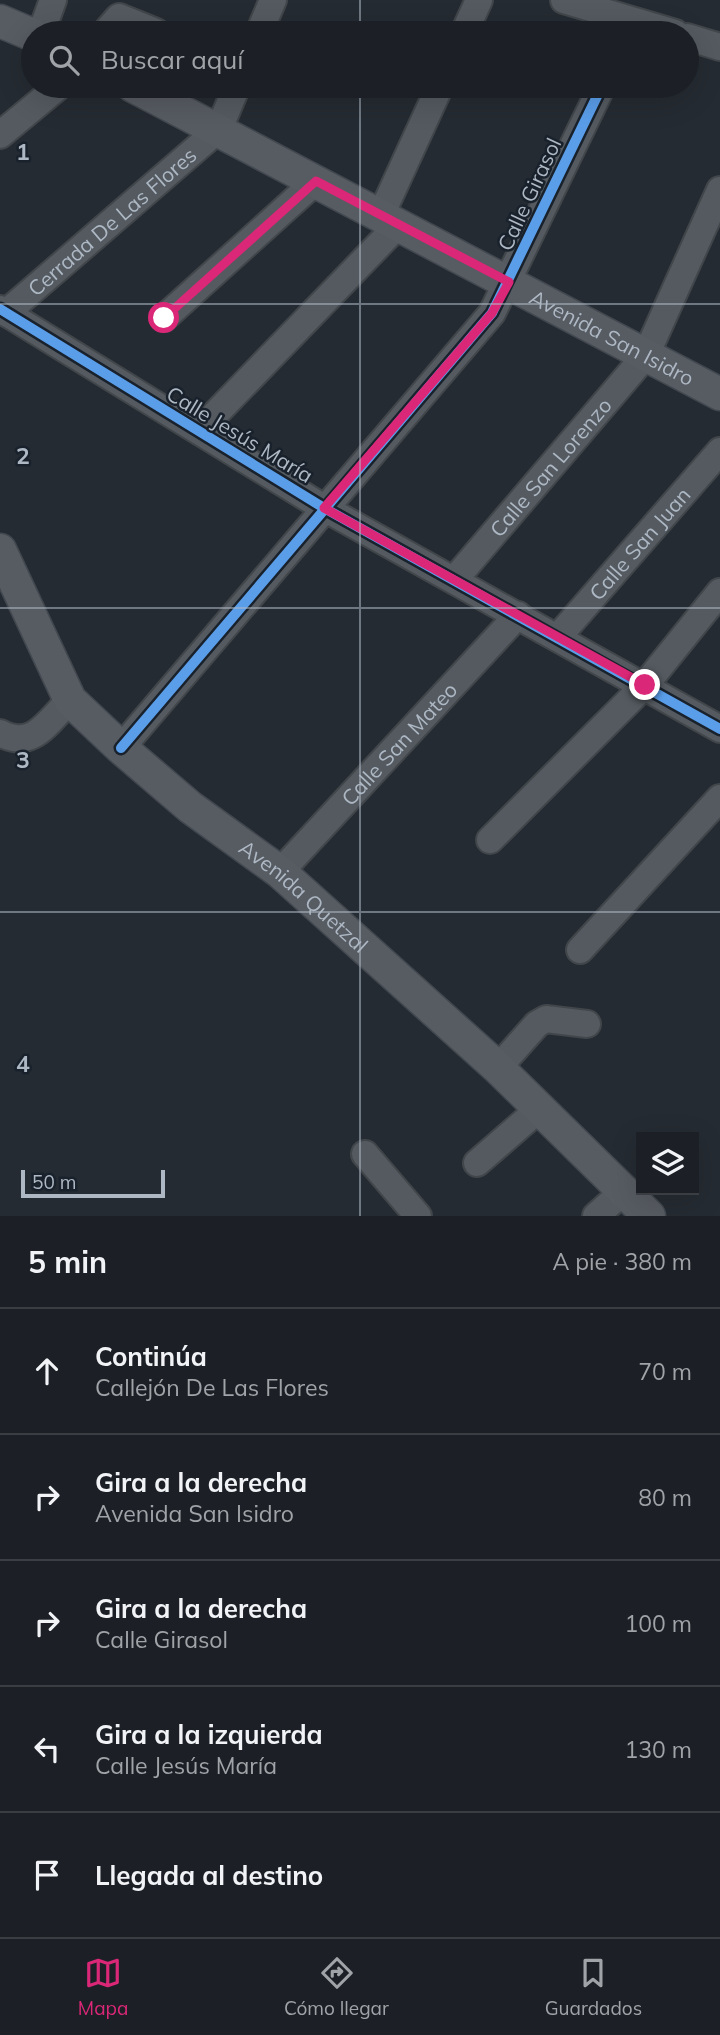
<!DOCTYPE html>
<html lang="es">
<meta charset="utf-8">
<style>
body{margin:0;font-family:Mulish,sans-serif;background:#25282e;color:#f1f3f6}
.controls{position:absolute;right:21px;bottom:21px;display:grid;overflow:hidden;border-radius:0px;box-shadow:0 7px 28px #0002}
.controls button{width:63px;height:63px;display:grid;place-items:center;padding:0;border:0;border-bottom:2px solid #3a3e43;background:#1c2026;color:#f1f3f6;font:35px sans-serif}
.scale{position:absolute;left:21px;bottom:18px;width:144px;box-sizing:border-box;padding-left:7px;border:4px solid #adb8c4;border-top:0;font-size:19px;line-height:24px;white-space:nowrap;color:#adb8c4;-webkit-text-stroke:5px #19222c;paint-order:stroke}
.stop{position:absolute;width:21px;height:21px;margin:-16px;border:5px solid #db2777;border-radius:50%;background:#fff}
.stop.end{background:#db2777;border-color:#fff;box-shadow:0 2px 7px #0008}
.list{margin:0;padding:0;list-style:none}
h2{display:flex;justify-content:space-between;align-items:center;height:91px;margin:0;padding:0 28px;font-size:30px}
h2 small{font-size:23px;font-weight:400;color:#a0a3a7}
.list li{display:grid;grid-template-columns:46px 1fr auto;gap:21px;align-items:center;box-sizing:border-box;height:126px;padding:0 28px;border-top:2px solid #3a3e43}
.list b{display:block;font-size:26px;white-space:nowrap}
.list p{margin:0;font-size:23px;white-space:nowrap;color:#a0a3a7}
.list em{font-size:23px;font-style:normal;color:#a0a3a7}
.icon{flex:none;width:38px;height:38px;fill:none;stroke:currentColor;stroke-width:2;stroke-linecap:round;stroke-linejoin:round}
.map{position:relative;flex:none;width:720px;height:1216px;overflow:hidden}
.search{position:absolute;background:#1c2026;box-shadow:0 7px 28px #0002;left:21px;right:21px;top:21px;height:77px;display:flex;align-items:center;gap:18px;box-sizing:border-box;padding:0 24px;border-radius:38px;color:#a0a3a7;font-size:26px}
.sheet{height:721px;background:#1c2026}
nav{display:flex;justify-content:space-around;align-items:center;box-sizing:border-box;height:98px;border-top:2px solid #3a3e43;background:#1c2026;font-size:19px;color:#a0a3a7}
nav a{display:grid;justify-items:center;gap:4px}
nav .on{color:#db2777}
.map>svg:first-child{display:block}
</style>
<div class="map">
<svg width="720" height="1216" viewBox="0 0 720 1216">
<rect width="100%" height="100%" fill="#252b32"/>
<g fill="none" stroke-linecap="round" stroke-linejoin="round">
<g stroke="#41464b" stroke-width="30">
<g id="minor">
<path d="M564,0L675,33"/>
<path d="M41,33L53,0"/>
<path d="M105,33L119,17L156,32"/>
<path d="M259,33L273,0"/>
<path d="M464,33L479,0"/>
<path d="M687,37L720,47"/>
<path d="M0,135L59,86"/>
<path d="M381,215L440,86"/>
<path d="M0,309L324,508L720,729"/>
<path id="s1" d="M6,313L219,129L237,86"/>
<path d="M164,318L316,181"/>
<path d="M199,431L399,224"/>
<path id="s2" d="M455,579L646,355L720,190"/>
<path id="s3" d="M558,637L720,451"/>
<path d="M0,733C33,751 48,721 70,700"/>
<path d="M121,748L492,313L602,86"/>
<path d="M490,840L645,685L720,592"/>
<path id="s4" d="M280,872L518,615"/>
<path d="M580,950L720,798"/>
<path d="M498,1068L537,1024L546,1019L587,1024"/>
<path d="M365,1154L418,1216"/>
<path d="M477,1163L538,1110"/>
<path d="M596,1216L624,1191"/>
</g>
</g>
<g stroke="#42484f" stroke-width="35">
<g id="major">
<path d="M0,21L33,35"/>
<path id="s5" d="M133,86L720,394"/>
<path id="s6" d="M0,550L70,700L121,748L190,807L280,872L498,1068L649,1216"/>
</g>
</g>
<use href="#minor" stroke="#545a60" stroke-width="26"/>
<use href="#major" stroke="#575b62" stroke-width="32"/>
<g stroke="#19222c" stroke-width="15">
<g id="cycleway">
<path d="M0,309L324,508L720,729"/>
<path d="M121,748L492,313L602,86"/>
</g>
</g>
<use href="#cycleway" stroke="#5a9eea" stroke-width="10"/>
</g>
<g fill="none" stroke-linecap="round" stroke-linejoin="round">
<path stroke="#db2777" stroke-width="9" d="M164,318L316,181L509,282L492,313L324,508L645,685"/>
</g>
<path fill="none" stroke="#adb8c4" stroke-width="2" stroke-opacity="0.55" d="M360,0V33M360,86V1216M0,304H720M0,608H720M0,912H720"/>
<g text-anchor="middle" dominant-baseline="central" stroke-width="5" stroke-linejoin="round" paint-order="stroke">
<g font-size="21" fill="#adb8c4" stroke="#19222c">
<text transform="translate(529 194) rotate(-65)">Calle Girasol</text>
<text stroke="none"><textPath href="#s1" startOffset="140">Cerrada De Las Flores</textPath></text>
<text stroke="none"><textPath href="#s5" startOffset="541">Avenida San Isidro</textPath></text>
<text transform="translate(240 434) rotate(31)">Calle Jesús María</text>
<text stroke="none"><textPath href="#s2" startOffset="147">Calle San Lorenzo</textPath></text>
<text stroke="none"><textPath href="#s3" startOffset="124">Calle San Juan</textPath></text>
<text stroke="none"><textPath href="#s4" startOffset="175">Calle San Mateo</textPath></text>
<text stroke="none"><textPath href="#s6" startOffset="471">Avenida Quetzal</textPath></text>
</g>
</g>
<g font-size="23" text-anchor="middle" font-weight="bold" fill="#adb8c4" stroke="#19222c" stroke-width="5" stroke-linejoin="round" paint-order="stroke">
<text x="23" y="160">1</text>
<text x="23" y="464">2</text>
<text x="23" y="768">3</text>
<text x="23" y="1072">4</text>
</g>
</svg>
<div class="controls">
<button><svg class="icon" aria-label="layers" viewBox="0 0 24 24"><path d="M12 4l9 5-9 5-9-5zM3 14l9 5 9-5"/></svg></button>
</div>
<div class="scale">50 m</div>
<div class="stop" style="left:164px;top:318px"></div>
<div class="stop end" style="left:645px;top:685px"></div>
<div class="search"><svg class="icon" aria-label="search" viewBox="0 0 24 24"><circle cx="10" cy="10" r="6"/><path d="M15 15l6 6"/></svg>Buscar aquí</div>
</div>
<section class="sheet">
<h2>5 min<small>A pie · 380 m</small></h2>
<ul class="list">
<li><svg class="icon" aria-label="ahead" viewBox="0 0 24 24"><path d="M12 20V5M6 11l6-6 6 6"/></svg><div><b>Continúa</b><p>Callejón De Las Flores</p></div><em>70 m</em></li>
<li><svg class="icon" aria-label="right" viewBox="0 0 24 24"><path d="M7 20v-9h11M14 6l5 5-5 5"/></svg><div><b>Gira a la derecha</b><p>Avenida San Isidro</p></div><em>80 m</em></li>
<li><svg class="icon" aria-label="right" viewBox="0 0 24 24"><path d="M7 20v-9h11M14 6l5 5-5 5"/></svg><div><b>Gira a la derecha</b><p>Calle Girasol</p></div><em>100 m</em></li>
<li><svg class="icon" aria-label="left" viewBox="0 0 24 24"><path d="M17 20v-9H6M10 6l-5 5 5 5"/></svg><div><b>Gira a la izquierda</b><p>Calle Jesús María</p></div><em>130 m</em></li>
<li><svg class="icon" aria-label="arrive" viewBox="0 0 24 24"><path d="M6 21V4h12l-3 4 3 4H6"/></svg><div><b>Llegada al destino</b></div></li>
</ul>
</section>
<nav>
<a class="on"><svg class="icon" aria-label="map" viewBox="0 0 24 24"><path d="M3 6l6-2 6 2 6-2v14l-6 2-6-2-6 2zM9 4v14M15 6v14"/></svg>Mapa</a>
<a><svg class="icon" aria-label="directions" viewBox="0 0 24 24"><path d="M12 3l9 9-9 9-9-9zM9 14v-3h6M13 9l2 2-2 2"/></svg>Cómo llegar</a>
<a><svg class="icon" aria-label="saved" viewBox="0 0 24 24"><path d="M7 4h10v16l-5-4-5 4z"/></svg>Guardados</a>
</nav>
